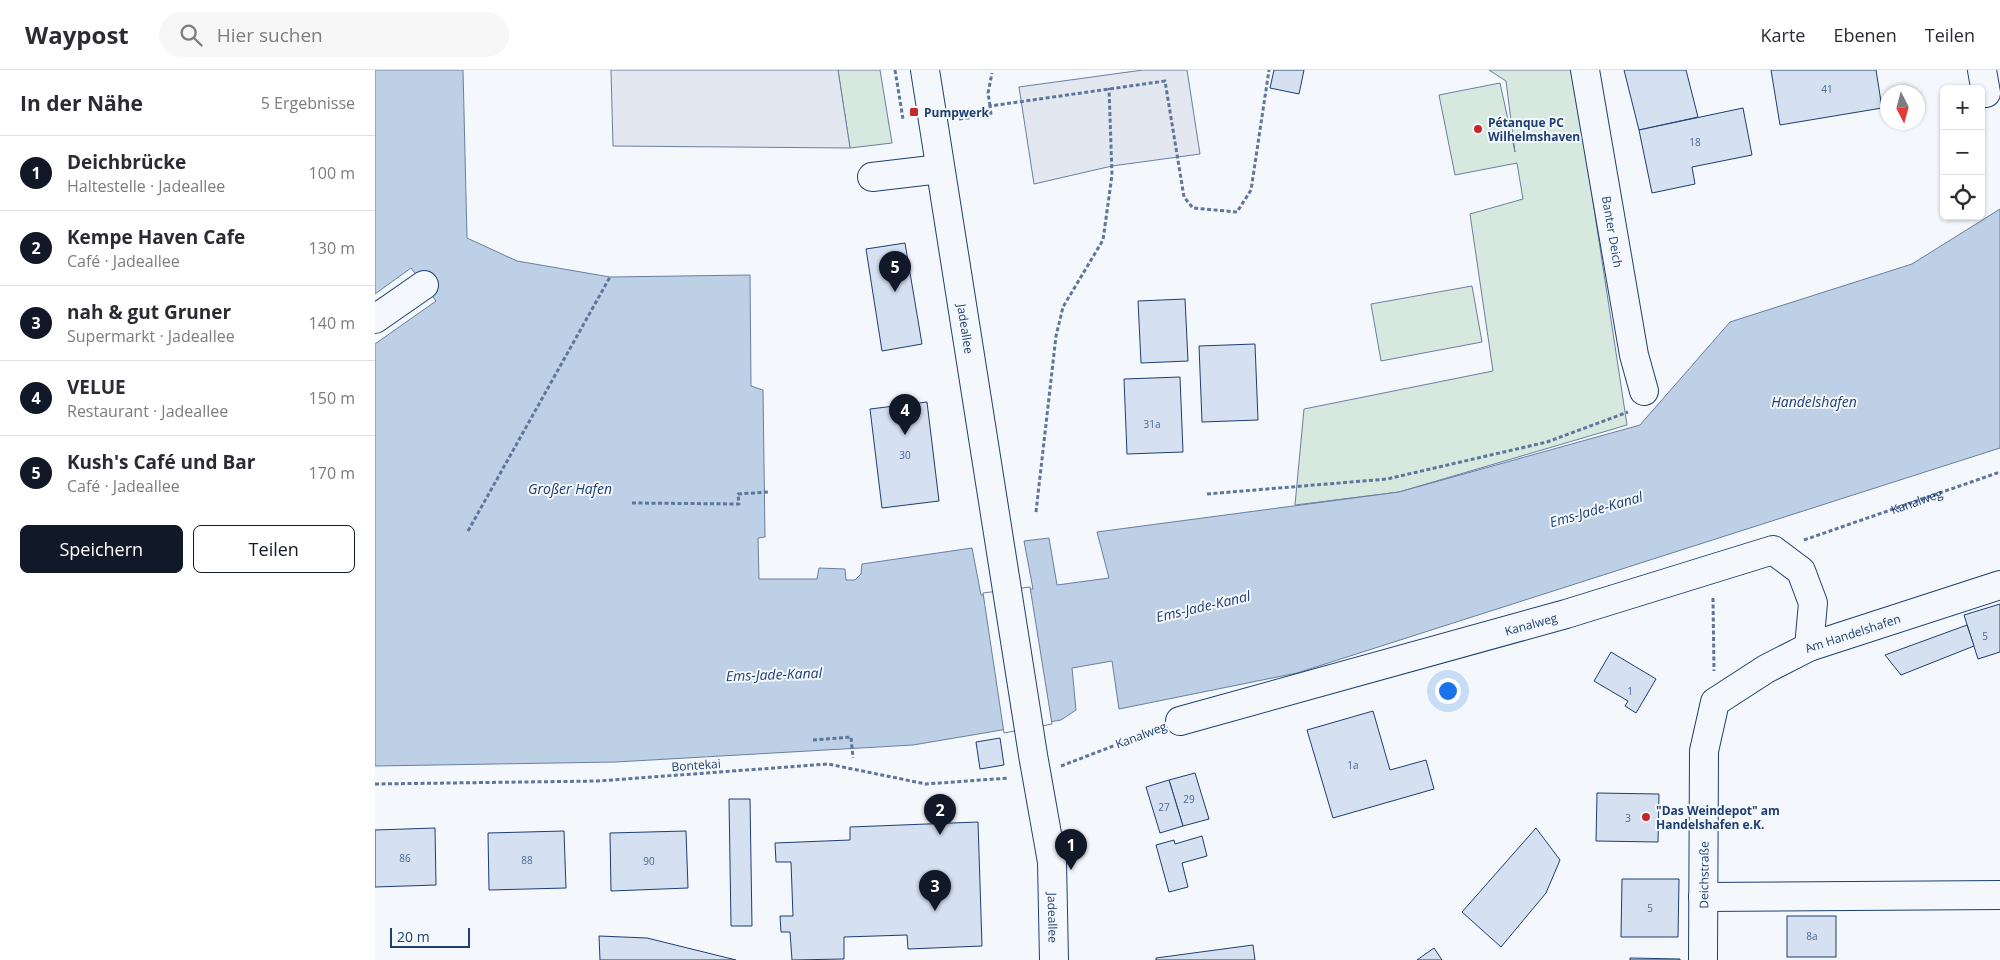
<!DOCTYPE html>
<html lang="de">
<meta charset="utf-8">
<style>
body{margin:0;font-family:"Open Sans",sans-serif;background:#f7f7f7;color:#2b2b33}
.controls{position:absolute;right:15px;top:15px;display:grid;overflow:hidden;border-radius:8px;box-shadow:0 1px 4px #0004}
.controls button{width:45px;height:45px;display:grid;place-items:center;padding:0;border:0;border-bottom:1px solid #e1e1e2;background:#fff;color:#2b2b33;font:25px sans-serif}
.compass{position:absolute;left:1505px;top:15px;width:45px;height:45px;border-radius:50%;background:#fff;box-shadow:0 1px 4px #0004;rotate:174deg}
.scale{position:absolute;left:15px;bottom:12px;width:80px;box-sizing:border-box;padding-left:5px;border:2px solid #1d3f73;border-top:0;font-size:14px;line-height:18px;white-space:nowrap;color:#1d3f73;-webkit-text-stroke:4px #f4f7fb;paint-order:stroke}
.you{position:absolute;left:1072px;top:620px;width:18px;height:18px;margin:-12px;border:4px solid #fff;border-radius:50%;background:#1a73e8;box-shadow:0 0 0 8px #1a73e833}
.badge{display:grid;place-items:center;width:32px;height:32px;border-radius:50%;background:#111827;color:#fff;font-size:16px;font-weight:700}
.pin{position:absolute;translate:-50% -41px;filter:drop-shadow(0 1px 2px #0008)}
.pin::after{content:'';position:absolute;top:26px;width:18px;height:15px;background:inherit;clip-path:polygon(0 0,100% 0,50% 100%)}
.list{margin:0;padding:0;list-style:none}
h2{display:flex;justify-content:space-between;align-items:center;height:65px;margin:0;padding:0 20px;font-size:21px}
h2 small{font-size:16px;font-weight:400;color:#7c7c81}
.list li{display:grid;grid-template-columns:32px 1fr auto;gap:15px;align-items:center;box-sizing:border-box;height:75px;padding:0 20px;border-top:1px solid #e1e1e2}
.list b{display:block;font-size:19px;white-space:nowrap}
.list p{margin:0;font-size:16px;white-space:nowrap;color:#7c7c81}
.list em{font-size:16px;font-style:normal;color:#7c7c81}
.actions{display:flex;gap:10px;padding:15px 20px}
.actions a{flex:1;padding:11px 0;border:1px solid #111827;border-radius:8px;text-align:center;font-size:18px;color:#111827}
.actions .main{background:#111827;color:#fff}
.icon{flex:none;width:28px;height:28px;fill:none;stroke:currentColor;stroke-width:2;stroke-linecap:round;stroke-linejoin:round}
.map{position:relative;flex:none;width:1625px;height:890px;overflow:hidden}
header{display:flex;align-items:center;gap:30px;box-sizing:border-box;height:70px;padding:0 25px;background:#fff;border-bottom:1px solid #e1e1e2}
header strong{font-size:24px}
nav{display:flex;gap:28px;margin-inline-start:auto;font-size:18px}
.search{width:350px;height:45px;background:#f7f7f7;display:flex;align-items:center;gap:12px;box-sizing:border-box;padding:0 18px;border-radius:28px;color:#7c7c81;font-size:19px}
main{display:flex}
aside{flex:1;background:#fff}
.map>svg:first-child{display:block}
</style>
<header>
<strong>Waypost</strong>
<div class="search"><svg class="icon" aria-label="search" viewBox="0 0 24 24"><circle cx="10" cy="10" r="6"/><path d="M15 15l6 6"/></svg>Hier suchen</div>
<nav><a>Karte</a><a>Ebenen</a><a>Teilen</a></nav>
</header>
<main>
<aside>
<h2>In der Nähe<small>5 Ergebnisse</small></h2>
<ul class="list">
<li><span class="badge">1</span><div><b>Deichbrücke</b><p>Haltestelle · Jadeallee</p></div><em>100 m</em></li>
<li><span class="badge">2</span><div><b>Kempe Haven Cafe</b><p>Café · Jadeallee</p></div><em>130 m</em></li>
<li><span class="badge">3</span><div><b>nah &amp; gut Gruner</b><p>Supermarkt · Jadeallee</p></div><em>140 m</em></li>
<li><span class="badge">4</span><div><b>VELUE</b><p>Restaurant · Jadeallee</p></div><em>150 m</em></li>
<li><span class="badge">5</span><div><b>Kush's Café und Bar</b><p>Café · Jadeallee</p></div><em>170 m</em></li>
</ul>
<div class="actions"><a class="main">Speichern</a><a>Teilen</a></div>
</aside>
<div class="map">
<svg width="1625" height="890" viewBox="0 0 1625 890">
<rect width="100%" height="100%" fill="#f4f7fb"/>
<g fill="#d7e8df" stroke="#687fa3">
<path d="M463,0H505L517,73L475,78Z"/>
<path d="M1114,0H1198L1252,355L1024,422L920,435L929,339L1118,301L1095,144L1148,129L1142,93L1080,105L1064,25L1125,13L1140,82L1131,11Z"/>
<path d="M1097,216L1107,272L1006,291L996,234Z"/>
</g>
<g fill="#e3e8f0" stroke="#687fa3">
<path d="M236,0H463L475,78L238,76Z"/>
<path d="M768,0H812L825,84L737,96L659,114L644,17Z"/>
</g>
<path fill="#bed0e5" stroke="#687fa3" d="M0,0H88L92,168L142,191L235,207L375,205L376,316L388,320L390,467L383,468L384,509H442L444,498L470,499L471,510H480L486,504L487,494L597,478L606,525L658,519L649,471L674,468L682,515L734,508L722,462L1024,422L1265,355L1355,252L1537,194L1625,139V378L922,603L744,639L737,591L697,598L701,640L686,650L538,675L241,692L0,696V274L61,231L36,198L0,224Z"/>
<path fill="#f4f7fb" stroke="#687fa3" d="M655,517L677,654L629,663L608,523Z"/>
<g fill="#d5e0f0" stroke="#1d3f73">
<path d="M899,0H929L924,24L895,18Z"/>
<path d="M1249,0H1311L1323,47L1264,60Z"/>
<path d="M1396,0H1501L1507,38L1405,55Z"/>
<path d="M1368,38L1377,85L1317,97L1320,114L1277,123L1264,60Z"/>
<path d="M530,173L547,274L507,281L491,179Z"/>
<path d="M810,229L813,291L766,293L763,231Z"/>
<path d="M880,274L883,350L827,352L824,276Z"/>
<path d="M805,307L808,382L752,384L749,309Z"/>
<path d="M552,332L564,431L507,438L495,339Z"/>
<path d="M1625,534V582L1603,589L1589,545Z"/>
<path d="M1592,555L1599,576L1526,605L1510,585Z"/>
<path d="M1236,582L1281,609L1261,643L1250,636L1253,631L1219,611Z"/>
<path d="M998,641L1015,700L1051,690L1059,719L958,748L932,660Z"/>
<path d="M625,668L629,695L605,699L601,672Z"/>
<path d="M820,703L834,749L808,756L794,710Z"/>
<path d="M794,710L808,756L785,763L771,717Z"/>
<path d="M1222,723L1284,724L1283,772L1221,771Z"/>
<path d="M354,729H375L377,856H356Z"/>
<path d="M603,752L607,876L533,879L532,865L469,867V889L417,890L415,862H406L405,846H418L416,792H401L400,773L475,770V757Z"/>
<path d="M60,758L61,815L0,817V760Z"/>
<path d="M1161,758L1185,790L1171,823L1126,877L1087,842Z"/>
<path d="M189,761L191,818L114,820L113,763Z"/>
<path d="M311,761L313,818L236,821L235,763Z"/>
<path d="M827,766L832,786L807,793L813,817L794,822L781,775L799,770L800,774Z"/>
<path d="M1247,809H1304L1303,867H1246Z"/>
<rect x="1412" y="846" width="49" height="41"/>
<path d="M224,866L272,868L361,890H225Z"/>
<path d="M878,875L880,890H781V888Z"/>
<path d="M1059,878L1067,890H1042Z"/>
<path d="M1255,888L1305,889V890H1255Z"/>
</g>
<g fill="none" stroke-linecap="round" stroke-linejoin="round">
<g stroke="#1d3f73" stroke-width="30">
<g id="minor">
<path id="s2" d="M550,0L658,685L677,792L679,890"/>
<path id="s3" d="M1210,0L1259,285L1269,321"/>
<path d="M1607,0L1611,23"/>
<path d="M497,107L565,99"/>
<path d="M0,249L49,215"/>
<path id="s4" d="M805,651L1191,544L1398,480L1426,501L1438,533L1434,577"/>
<path d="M1328,827L1625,825"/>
<path id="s5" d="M1328,890L1329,681L1340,632L1391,599L1434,577L1625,515"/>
</g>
</g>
<g stroke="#5e769c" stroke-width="3" stroke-dasharray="4 2.5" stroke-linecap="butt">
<path d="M520,0L528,49"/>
<path d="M615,36L613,23L617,3"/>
<path d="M584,49L616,45L615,36L790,11L809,127L818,138L862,142L876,120L894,0"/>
<path d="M832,424L1012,409L1172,372L1253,342"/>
<path d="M257,433L364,434L363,424L394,422"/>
<path d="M661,442L681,266L688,237L728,170L737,105L734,18"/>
<path d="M93,461L235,207"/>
<path id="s1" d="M1429,470L1625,402"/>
<path d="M1338,528L1339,601"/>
<path d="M438,670L476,667L478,688"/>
<path d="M686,696L780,660"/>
<path d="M0,714L223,711L453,694L551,714L634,708"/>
</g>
<use href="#minor" stroke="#f4f7fb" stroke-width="28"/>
</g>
<g fill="#c62828" stroke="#f4f7fb" stroke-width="2">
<rect x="534" y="37" width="10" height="10" rx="2.5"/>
<circle cx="1103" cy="59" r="5"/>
<circle cx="1271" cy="747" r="5"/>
</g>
<g text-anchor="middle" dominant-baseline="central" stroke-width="4" stroke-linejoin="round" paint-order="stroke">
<g font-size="10" fill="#4b6792">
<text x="1452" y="19">41</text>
<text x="1320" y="72">18</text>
<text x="777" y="354">31a</text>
<text x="530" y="385">30</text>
<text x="1610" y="566">5</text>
<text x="1255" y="621">1</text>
<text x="978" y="695">1a</text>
<text x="814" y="729">29</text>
<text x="789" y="737">27</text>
<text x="1253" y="748">3</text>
<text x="30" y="788">86</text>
<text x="152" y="790">88</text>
<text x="274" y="791">90</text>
<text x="1275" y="838">5</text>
<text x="1437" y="866">8a</text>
</g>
<g font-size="12" font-weight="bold" fill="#1d3f73" stroke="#f4f7fb" text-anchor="start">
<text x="549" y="42">Pumpwerk</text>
<text x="1113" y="52">Pétanque PC<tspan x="1113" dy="14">Wilhelmshaven</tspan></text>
<text x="1281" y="740">"Das Weindepot" am<tspan x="1281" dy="14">Handelshafen e.K.</tspan></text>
</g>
<g font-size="12" fill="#1d3f73" stroke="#f4f7fb">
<text stroke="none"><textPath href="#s3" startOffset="164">Banter Deich</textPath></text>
<text stroke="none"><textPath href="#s2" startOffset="262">Jadeallee</textPath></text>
<text stroke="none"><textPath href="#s1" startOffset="119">Kanalweg</textPath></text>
<text stroke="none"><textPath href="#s4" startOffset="364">Kanalweg</textPath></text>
<text stroke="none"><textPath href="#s5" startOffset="414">Am Handelshafen</textPath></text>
<text transform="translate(766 665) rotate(-21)">Kanalweg</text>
<text transform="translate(321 695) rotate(-4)">Bontekai</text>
<text stroke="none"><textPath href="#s5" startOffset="85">Deichstraße</textPath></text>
<text stroke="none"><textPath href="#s2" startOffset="858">Jadeallee</textPath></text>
</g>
<g font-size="14" font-style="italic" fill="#1d3f73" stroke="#f4f7fb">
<text x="1439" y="331">Handelshafen</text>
<text x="195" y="418">Großer Hafen</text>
<text transform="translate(1221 439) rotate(-16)">Ems-Jade-Kanal</text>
<text transform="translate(828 536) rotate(-13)">Ems-Jade-Kanal</text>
<text transform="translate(399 604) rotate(-2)">Ems-Jade-Kanal</text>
</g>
</g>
</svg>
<div class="controls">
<button>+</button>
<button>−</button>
<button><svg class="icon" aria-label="locate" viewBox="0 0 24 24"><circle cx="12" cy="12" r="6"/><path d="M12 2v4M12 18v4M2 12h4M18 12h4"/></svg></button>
</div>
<svg class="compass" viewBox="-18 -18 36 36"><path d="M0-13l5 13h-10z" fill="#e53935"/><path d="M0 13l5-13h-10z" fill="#7c7c81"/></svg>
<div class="scale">20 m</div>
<div class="you"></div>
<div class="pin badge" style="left:696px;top:800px">1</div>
<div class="pin badge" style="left:565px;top:765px">2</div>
<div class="pin badge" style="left:560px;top:841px">3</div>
<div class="pin badge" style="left:530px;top:365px">4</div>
<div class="pin badge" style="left:520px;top:222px">5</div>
</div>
</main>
